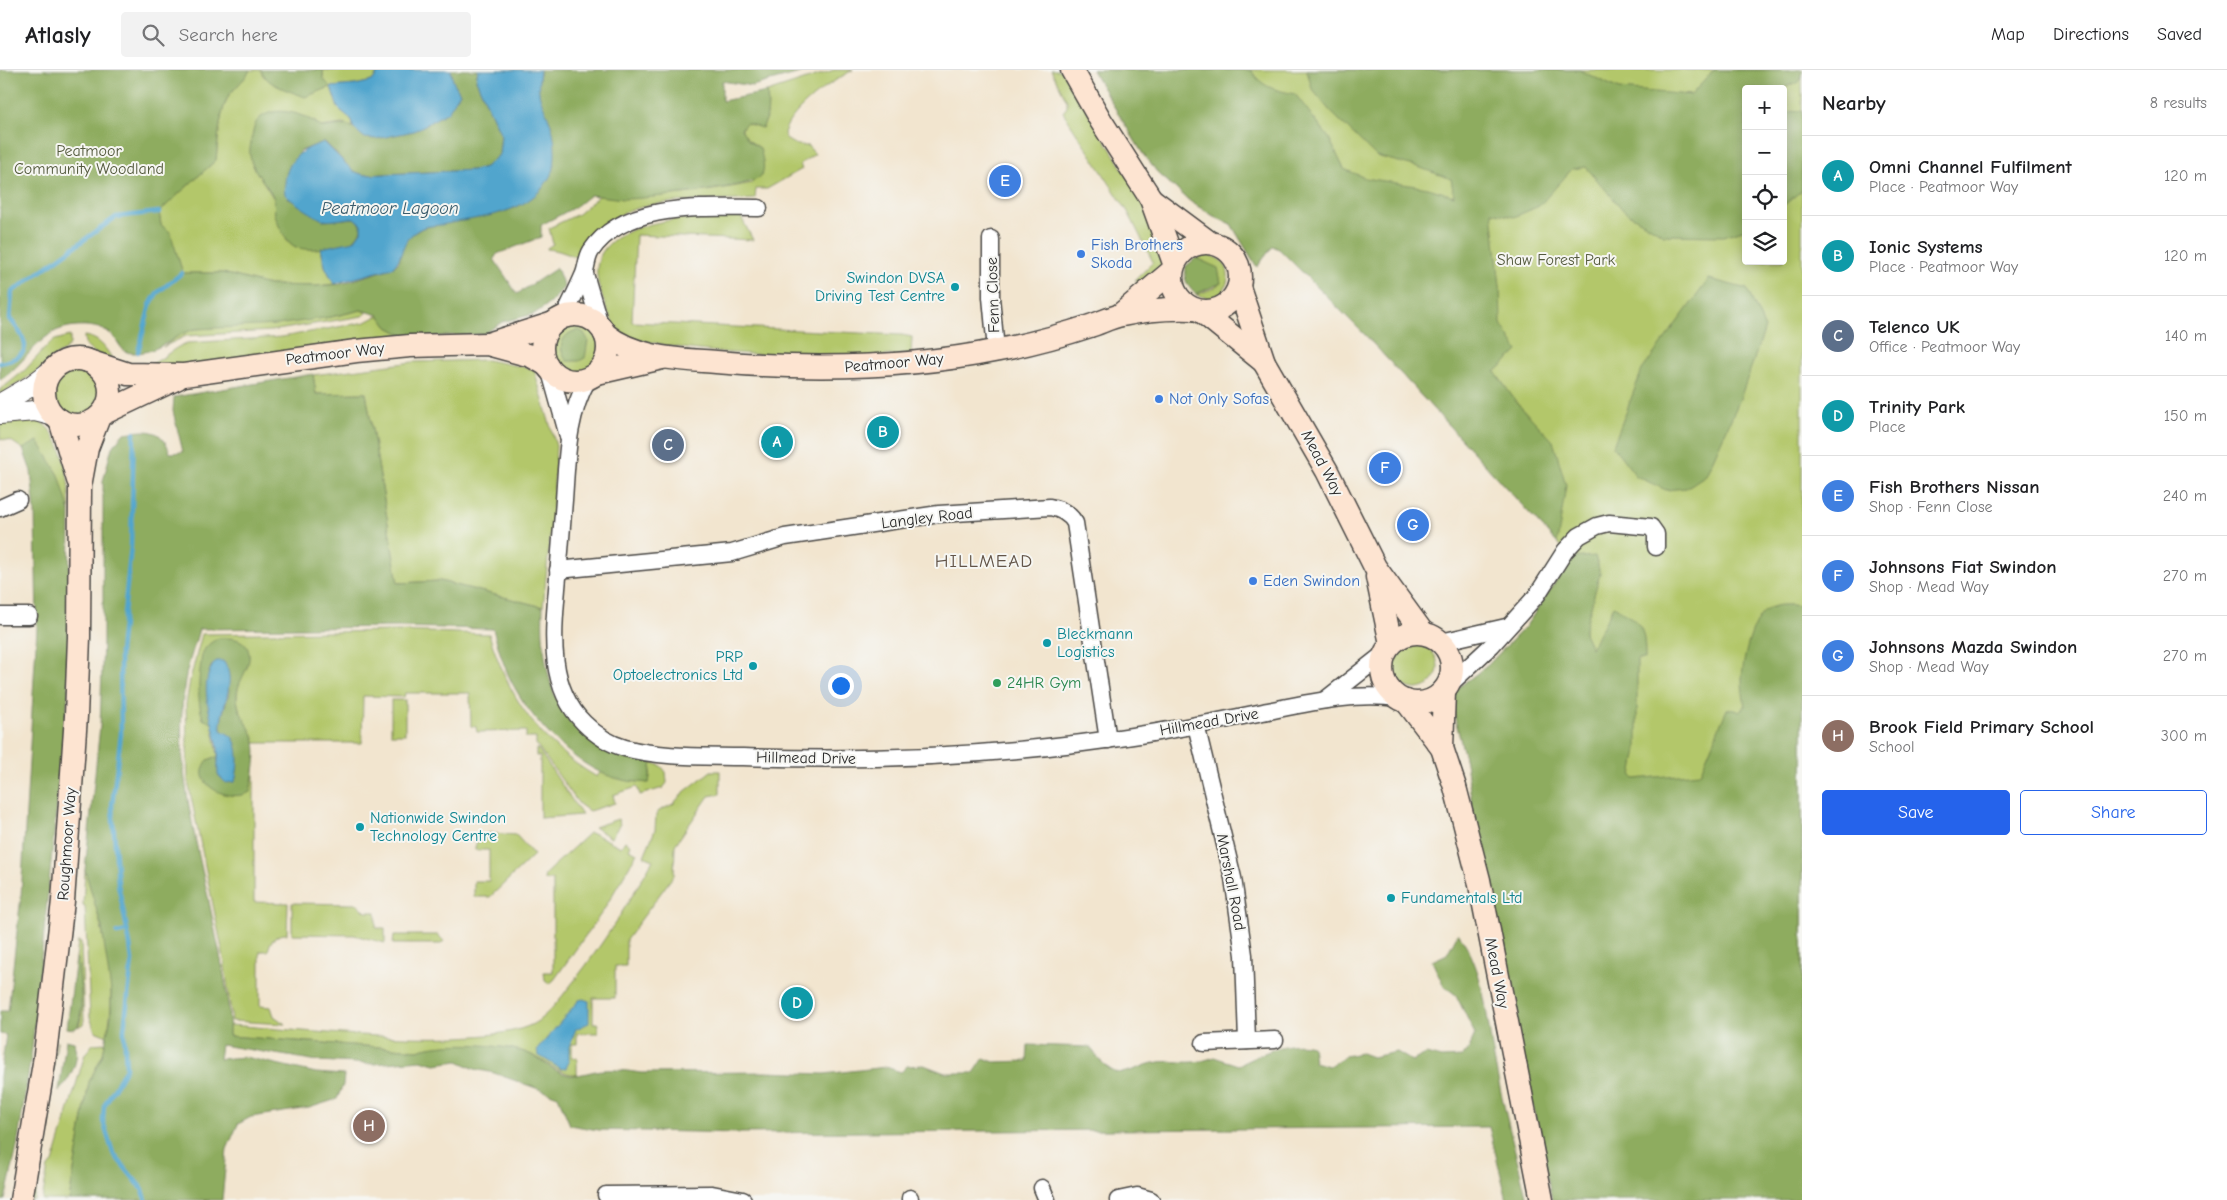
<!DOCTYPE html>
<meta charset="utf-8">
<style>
body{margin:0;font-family:"Comic Neue",sans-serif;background:#f2f2f2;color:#202124}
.controls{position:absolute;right:15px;top:15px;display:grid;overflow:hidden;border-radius:5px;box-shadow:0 2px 12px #0003}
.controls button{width:45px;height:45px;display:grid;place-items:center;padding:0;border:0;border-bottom:1px solid #e0e0e0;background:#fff;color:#202124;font:25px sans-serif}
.you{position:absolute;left:840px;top:615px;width:18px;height:18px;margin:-12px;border:4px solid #fff;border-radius:50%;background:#1a73e8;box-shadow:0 0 0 8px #1a73e833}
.badge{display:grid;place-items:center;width:32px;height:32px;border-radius:50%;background:#2563eb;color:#fff;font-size:16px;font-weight:700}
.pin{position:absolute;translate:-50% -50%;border:2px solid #fff;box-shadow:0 1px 5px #0006}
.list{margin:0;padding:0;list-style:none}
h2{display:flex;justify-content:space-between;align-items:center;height:65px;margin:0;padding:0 20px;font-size:21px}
h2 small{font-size:16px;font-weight:400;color:#757577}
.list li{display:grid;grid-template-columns:32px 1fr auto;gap:15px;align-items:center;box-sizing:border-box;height:80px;padding:0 20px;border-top:1px solid #e0e0e0}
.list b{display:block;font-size:19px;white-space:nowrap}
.list p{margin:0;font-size:16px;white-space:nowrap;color:#757577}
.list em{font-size:16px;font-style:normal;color:#757577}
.actions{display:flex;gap:10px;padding:15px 20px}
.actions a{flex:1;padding:11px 0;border:1px solid #2563eb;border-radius:5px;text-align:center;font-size:18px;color:#2563eb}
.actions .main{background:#2563eb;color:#fff}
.icon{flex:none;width:28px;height:28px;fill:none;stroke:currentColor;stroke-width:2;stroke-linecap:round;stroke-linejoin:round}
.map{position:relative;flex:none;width:1802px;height:1130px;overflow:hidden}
header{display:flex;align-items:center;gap:30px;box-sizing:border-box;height:70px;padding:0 25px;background:#fff;border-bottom:1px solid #e0e0e0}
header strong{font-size:24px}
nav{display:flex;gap:28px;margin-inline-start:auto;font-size:18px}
.search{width:350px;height:45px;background:#f2f2f2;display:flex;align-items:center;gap:12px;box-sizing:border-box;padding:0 18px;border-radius:5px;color:#757577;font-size:19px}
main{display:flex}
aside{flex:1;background:#fff}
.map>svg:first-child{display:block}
</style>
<header>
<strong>Atlasly</strong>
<div class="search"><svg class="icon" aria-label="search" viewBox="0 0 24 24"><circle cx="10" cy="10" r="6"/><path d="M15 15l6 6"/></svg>Search here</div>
<nav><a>Map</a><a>Directions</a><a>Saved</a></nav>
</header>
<main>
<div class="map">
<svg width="1802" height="1130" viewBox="0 0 1802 1130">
<rect width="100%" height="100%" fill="#f6f6f2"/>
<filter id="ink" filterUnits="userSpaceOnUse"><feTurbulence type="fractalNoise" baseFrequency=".02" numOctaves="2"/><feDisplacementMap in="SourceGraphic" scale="10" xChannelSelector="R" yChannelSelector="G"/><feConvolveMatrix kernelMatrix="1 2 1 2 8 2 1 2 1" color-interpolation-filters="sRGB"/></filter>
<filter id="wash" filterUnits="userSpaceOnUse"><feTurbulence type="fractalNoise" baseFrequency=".0096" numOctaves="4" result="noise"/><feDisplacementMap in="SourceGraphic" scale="20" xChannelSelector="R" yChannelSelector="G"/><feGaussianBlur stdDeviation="1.12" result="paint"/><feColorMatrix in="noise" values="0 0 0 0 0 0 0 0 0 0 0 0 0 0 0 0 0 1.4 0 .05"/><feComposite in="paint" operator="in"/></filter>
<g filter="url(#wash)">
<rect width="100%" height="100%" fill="#f2e5cf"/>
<g fill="#b3c76b" stroke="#6f794b" fill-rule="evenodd">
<path d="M250,0H261L264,7L331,17L323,9V0H380L372,11L355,15L331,17L338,38L352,50L353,57L342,54L321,57L313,50L252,94L274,129L275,145L287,171L296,177L321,178L325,196L334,214L316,216L269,215L223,203H182L161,155L159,142L216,90C218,71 219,49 226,31C231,19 244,12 250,0Z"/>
<path d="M834,0H853C831,12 791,39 784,63C786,73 798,76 808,76L815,84L800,94L802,99L767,119H756L755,129C701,134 630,121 589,168C584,173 580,181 576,187L559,181L547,179V178L553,174L549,158L578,144L600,125C644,131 708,122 752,113L760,78C752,73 741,67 742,56L746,53L762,58C769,47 768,35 767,22Z"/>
<path d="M1051,0H1063L1148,141L1165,191L1157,204L1154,201L1139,213L1135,210L1153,192L1128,142L1063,42L1067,37V31Z"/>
<path d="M1092,0H1802V1130L1474,747L1466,692L1450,628L1451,623L1487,596L1526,556L1571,488L1368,268L1279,179L1273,176L1257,197L1231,154L1217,148L1191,132L1158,103L1143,84ZM1746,19H1783V191H1746Z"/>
<path d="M740,145L753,170L636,165L632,252L902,265L912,267L911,284C892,285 873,287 854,288C826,289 798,286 771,285C735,283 700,282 665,275C653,272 639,271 628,267C613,260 606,238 601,223C573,147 694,147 740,145Z"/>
<path d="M1207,185C1228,188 1234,206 1222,223L1209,228L1196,225L1214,218L1221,213L1204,191L1196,188Z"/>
<path d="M361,240L367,243L363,246L271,261L186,266L163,277L182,263L195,259L331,247Z"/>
<path d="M379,245L388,257L408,268L188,297L149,295C163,290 172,278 187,273L282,267L366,252Z"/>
<circle cx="575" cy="278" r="24"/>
<path d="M70,266V274L65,280L53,287L39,300L0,325V320L25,300L49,274L55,270Z"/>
<path d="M84,266C99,268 104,276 112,288C99,285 84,282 84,266Z"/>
<path d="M487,290L534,299L556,376L553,437L543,537L440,511L398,513L366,323L316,324L313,305L413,292Z"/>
<circle cx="77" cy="322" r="23"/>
<path d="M40,351C67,370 69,411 70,442L38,372L23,379L11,371L0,369V352Z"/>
<path d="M397,561L489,564C508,626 539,674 597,707L600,702L623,710L649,713L652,692L661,696L666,702L667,713L663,718L640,725L637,717L613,725L615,733L589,741L579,734L536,674V668H526V661L477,662L476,657L471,656L470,623H405L404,627L363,626L362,673H255C253,665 249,658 245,652C233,630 235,616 248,596L202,645L203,649L212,653L218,686L208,690L250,721L254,698V832L288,833L287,864C276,864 270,870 268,881H260V936L271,937L274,946L285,954L232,951L224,889L188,712L186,634L190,610L202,564Z"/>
<circle cx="1416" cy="597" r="22"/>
<rect x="391" y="630" width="14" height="34"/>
<path d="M536,679H538L582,745L540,748V686H536Z"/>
<path d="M711,701H720V724L709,726L675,775L674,805L626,870V896H615V928H593V953H598V963H577V974H572V988H577V1005C555,1003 541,986 521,981C498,974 440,972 418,980L228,966L229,955C291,959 493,983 538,951C552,940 563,925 574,911C604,873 629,832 653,790L644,786L655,760L656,745L659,741L673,734L684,722Z"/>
<path d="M618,749L620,754L611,768L594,757Z"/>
<path d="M490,763L516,765L534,785L490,827H474V811H489V780H475C475,770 482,766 490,763Z"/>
<path d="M589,763L595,764L621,777L625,771L631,775L629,779L637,783L603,841L554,910L549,914L545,911L544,902H553V810H544L545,804Z"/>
<path d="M85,800C101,853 119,911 107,966L95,961L90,947L85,836L83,835Z"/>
<path d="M292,833L357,834L366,842H376V858H385V873L354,865L292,864Z"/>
<path d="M394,865H438L444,871L441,874H393Z"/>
<path d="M78,871L81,873L84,950L83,954L78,957C86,944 79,906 78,890L76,888Z"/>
<path d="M57,971L34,1130H30Z"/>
<path d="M105,973L103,984L89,1012L69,1130H42L48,1097L53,1093L85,984L93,974Z"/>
</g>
<g fill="#8eac5f" stroke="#5c6c45">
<path d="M0,0H250C244,12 231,19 226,31C219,49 218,71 216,90L159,142L161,155L170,162L183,203H223L269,215L316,216L341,214L392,198L399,192L402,179L408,167L422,158L515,138L542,119L554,98L552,56L540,31L538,18L540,0H811L752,16L722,11V31L767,22C768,35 769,47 762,58L746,53L741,59L749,71L760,78C762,88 767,99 760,107C750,118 643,129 624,129C613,128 601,126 590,125L575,137L541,155V167L497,184L494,189L517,224L557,198L564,217L550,233L534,244L502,252L484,264L408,268L388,257L379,245L361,240L331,247L277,255L195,259C172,266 158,284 132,283C121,283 119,272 113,266C101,254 76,254 61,259C38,266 22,297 0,310Z"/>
<path d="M261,0H323V9L331,17L305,27C291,21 267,16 261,0Z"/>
<path d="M451,0H478L476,10L501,65L499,85L485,97L474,100L364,105L353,101L325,72L300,81L288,129L296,131L325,151L354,148L361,154V160L354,171C339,175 308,184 294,176C286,172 277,153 275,145C274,140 275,134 274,129C269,115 253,104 250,86C249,80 251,74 252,67C253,62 254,54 258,50C274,33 306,44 321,57C337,57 348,50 360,64L414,61L441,46L460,23L453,11Z"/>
<path d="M1092,0H1251C1262,18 1276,20 1295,24L1329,68L1344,99L1365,108L1428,118L1454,126L1451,109L1418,97L1376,86L1330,41L1312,19L1307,0H1579L1619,19L1691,25L1714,0H1802V7L1799,12L1780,19H1746V159L1724,166L1664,165L1624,141L1586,97L1572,99L1539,136L1514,147L1492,142L1500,216L1501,254L1518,281L1495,302L1517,333L1553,371L1566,415L1557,473L1368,268L1279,179L1273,176L1257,197L1231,154L1217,148L1191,132L1158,103L1143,84Z"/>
<path d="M1802,41V120L1783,136V42Z"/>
<path d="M1196,188L1218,198L1221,213L1196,224C1186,216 1183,208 1186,196Z"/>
<path d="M1709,209L1747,219L1765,258L1740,329L1706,405L1686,418L1666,420L1636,406L1613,376L1642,300Z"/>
<path d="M579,260L584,263L588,270L585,288L579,291H567C556,278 562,262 579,260Z"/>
<path d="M313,304L316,324L366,323L398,513L440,511L543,537C542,560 543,580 548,602C562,664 594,678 652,692L649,713C641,712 631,712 623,710C581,702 536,656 516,620C505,602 499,580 493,559L398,557L199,559C194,579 186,598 184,618C173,700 200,781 215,861C222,895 231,932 229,966L418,980C442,971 496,974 521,981C538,985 552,1002 569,1005C582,1006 590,1001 603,1000C616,999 628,1001 641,1003L765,1002L824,1004L886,997L901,1002L907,996L924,995L945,1003H974L984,988L994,992L1027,991L1028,975L1090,977C1096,985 1105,998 1115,1002C1126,1005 1139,997 1149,994C1174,987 1187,998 1214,987L1238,995C1261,985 1287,969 1312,976L1314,992L1329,996L1345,986L1361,983L1372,987L1397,982L1412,991L1426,984L1441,988L1462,987L1468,980L1475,964L1456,925L1443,915L1432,891L1447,884L1458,863C1485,899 1486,946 1494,989C1503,1036 1516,1083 1527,1130H1507L1489,1057L739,1063L598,1060L570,1055L558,1026L494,1003L475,999L458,991L435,994L421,990L374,994L318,991L221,975L219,989L245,987L316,1003L344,1005L343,1015L337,1029L309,1038L251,1047L238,1054L227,1079L222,1130H69L89,1012L103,984L111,946V921L102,858L85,800L100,656L103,570V411L112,377L124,363C147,360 162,357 170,383L183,382L173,341L174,327Z"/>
<path d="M38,371L59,405L70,442L68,626L32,979L17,1077L5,1130H0V1007L6,965L0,964V941H8L21,826L37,557L35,442L31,401L23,379Z"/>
<path d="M1595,486L1600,503L1584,563L1591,578L1614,536C1641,554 1645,554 1645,589H1637V679L1632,706L1635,709L1700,703L1727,639L1740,641L1745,637C1744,629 1742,619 1742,610C1742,593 1752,547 1768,539C1779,533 1790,535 1802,536V1130H1552L1474,747L1466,692L1450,628L1451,623L1487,596L1526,556L1572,488Z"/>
<path d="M219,568C229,568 241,567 247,577C256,595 235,610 237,629C238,644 249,654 254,668C259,684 253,705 250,722C230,734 188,714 208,690L218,686L217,691L237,687L231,667L221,660L220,653L229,623L226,595L223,591L211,596C204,615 208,633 212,653L203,649C196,628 199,606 202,585C205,576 211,572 219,568Z"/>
<path d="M76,888L78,890C79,904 86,951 75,959L67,958Z"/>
<path d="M66,970L74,972C82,987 70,1009 59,1021Z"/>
</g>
<g fill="#51a5cd" stroke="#3e687c">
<path d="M380,0H451L453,11L460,23L448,42L414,61L376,69L365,68L360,64L353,57L352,50L338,38L331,17L355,15L372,11Z"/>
<path d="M478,0H540C536,31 542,28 551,55C555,65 556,85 554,97C554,101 550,106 548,110C528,144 481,147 446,154C438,156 427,155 420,159C398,171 406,186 392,198L334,214L325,196L321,178L354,171L361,161V154L354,148C345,148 331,152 323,150C318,148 286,128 285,124C284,121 285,116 285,113C287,88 303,79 324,72L353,101L364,105L474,100L485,97L499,85L501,65L476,10Z"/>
<path d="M216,591H223C239,610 219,640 221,660C224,662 229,664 232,667C241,677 238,700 235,712L226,713L218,705C217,696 219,687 218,678C214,652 195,614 216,591Z"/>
<path d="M583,929L589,931V953L576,959L569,977V992L566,998L561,999L538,985L537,980L579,930Z"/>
</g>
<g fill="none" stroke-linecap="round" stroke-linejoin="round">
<g stroke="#51a5cd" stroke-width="4.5">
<path d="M138,282L150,235L157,223L182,203"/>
<path d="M0,293C34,286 29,272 10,249L12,222L116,147L159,142"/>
<path d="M134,363L131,476L120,582L121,664L112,736L118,814L130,874L132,891L124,960L126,998L104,1036L103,1051L113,1083L143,1120L146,1130"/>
<path d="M117,863L127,861"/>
</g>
</g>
</g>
<g filter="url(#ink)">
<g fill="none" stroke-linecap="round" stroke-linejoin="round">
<g stroke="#494744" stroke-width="19">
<g id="minor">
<path d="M991,169V227L996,280"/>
<path d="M585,204L601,258"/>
<path d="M563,248C570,234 577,220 583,206C587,198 586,189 591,181C624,131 707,138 759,138"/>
<path d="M549,298L568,366"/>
<path d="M588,309C567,346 567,388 564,430C562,455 560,481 558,507C554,557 545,614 584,653C595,664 610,674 625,678C662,688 704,686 743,687C880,692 1017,685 1152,663C1189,657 1226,650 1263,642C1308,633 1353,622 1398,628"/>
<path d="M0,438L18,430"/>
<path d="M558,500L732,483L785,467L939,444L1050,437C1061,439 1069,443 1075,453L1108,670"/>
<path d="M0,546H29"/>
<path d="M1441,572L1506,557"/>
<path d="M1448,616L1492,575L1537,525L1565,481L1579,466L1597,456L1609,453L1651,457L1656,464V477"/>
<path d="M1325,630L1386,582"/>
<path d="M1196,655L1233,808L1244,885L1247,971"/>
<path d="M1204,973L1275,970"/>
<path d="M1042,1118L1047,1130"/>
<path d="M606,1125L712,1124L743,1130"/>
<path d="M910,1128V1130"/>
<path d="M1118,1130L1137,1126L1151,1130"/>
</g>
</g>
<g stroke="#494744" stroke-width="22">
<g id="tertiary">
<path d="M0,334L31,316L56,297"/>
<path d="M0,344L35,341L55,346"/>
</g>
</g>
<g stroke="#494744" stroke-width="25">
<g id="secondary">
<path d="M1072,0L1101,51L1151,129L1174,193"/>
<path d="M1151,129L1209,172"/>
<circle cx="1206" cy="207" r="34"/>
<path d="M1239,217L1264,292L1327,401L1375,497L1423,563"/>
<path d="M1201,241L1264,292"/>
<circle cx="575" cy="278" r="33"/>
<path d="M1120,245L1172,201"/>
<path d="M605,264C636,289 679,289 716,292C811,300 905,299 999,280C1029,274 1060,266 1090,256C1100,253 1111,247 1122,245C1145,240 1170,238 1193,239"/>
<path d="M488,274L554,253"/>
<circle cx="77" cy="322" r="33"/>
<path d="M88,291L128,304L184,305L356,281L410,276L487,274L531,286L547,295"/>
<path d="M597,303L662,288"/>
<path d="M102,344L178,308"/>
<path d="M60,350L78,410"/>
<path d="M1377,507L1391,574"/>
<circle cx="1417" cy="598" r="35"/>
<path d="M1406,631L1442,678L1455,717L1479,810L1542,1130"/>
<path d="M1442,678L1444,621"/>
<path d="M21,1130L44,993L63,831L76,646L79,567L80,416L87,378L99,347"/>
</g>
</g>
<use href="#minor" stroke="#fff" stroke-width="16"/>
<use href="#tertiary" stroke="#fff" stroke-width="20"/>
<use href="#secondary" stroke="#fde4d1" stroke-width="22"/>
</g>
</g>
<g fill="#3f7fe0" stroke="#f6f6f2" stroke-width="2">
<circle cx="1081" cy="184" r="5"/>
<circle cx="1159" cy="329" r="5"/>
<circle cx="1253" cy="511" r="5"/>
</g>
<g fill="#0f9aa8" stroke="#f6f6f2" stroke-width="2">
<circle cx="955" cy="217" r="5"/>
<circle cx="1047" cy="573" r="5"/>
<circle cx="753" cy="596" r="5"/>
<circle cx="360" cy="757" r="5"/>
<circle cx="1391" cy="828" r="5"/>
</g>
<circle fill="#2e9e5b" stroke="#f6f6f2" stroke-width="2" cx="997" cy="613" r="5"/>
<g text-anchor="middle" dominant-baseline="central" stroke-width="4" stroke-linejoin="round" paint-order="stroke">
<g font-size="16" fill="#545a3e" stroke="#f6f6f2">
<text x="89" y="81">Peatmoor<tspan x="89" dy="18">Community Woodland</tspan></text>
<text x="1556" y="190">Shaw Forest Park</text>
</g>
<g font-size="16" fill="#366cbe" stroke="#f6f6f2" text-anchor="start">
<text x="1091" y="175">Fish Brothers<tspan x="1091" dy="18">Skoda</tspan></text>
<text x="1169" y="329">Not Only Sofas</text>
<text x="1263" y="511">Eden Swindon</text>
</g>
<g font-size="16" fill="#0d838f" stroke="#f6f6f2" text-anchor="start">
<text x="945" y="208" text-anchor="end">Swindon DVSA<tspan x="945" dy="18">Driving Test Centre</tspan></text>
<text x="1057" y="564">Bleckmann<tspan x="1057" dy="18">Logistics</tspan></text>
<text x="743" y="587" text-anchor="end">PRP<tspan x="743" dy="18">Optoelectronics Ltd</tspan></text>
<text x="370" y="748">Nationwide Swindon<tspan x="370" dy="18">Technology Centre</tspan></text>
<text x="1401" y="828">Fundamentals Ltd</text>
</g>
<g font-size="16" fill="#2b2b2b" stroke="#f6f6f2">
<text transform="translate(993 225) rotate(-92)">Fenn Close</text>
<text transform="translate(335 284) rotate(-7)">Peatmoor Way</text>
<text transform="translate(894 293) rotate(-5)">Peatmoor Way</text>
<text transform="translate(1322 393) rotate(62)">Mead Way</text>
<text transform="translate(927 448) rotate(-7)">Langley Road</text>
<text transform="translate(1209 652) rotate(-10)">Hillmead Drive</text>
<text transform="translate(806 688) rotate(1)">Hillmead Drive</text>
<text transform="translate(67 774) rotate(-86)">Roughmoor Way</text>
<text transform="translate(1231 812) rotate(79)">Marshall Road</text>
<text transform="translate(1497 903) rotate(79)">Mead Way</text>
</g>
<g font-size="16" fill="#27864d" stroke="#f6f6f2" text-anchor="start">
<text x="1007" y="613">24HR Gym</text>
</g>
<g font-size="18" font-style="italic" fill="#3a5c6c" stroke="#f6f6f2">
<text x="390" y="138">Peatmoor Lagoon</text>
</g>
<g font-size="19" letter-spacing="1" fill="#635549" stroke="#f6f6f2">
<text x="984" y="491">HILLMEAD</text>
</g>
</g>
</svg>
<div class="controls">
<button>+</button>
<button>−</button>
<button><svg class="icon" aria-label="locate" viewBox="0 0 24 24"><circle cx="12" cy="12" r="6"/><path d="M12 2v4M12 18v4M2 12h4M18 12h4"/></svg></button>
<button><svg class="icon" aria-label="layers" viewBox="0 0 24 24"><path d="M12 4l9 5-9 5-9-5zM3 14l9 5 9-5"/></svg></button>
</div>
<div class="you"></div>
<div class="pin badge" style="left:777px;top:372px;background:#0f9aa8">A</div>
<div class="pin badge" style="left:883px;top:362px;background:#0f9aa8">B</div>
<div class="pin badge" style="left:668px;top:375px;background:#5c6f8a">C</div>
<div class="pin badge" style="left:797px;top:933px;background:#0f9aa8">D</div>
<div class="pin badge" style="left:1005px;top:111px;background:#3f7fe0">E</div>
<div class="pin badge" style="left:1385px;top:398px;background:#3f7fe0">F</div>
<div class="pin badge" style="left:1413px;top:455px;background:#3f7fe0">G</div>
<div class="pin badge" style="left:369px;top:1056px;background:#8d6e63">H</div>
</div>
<aside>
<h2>Nearby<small>8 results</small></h2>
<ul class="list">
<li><span class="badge" style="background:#0f9aa8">A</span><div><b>Omni Channel Fulfilment</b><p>Place · Peatmoor Way</p></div><em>120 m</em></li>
<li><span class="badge" style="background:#0f9aa8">B</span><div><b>Ionic Systems</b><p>Place · Peatmoor Way</p></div><em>120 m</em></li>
<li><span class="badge" style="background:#5c6f8a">C</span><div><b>Telenco UK</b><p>Office · Peatmoor Way</p></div><em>140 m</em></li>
<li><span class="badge" style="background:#0f9aa8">D</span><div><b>Trinity Park</b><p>Place</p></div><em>150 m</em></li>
<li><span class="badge" style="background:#3f7fe0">E</span><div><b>Fish Brothers Nissan</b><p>Shop · Fenn Close</p></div><em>240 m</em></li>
<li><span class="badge" style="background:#3f7fe0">F</span><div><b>Johnsons Fiat Swindon</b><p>Shop · Mead Way</p></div><em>270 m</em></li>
<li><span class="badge" style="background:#3f7fe0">G</span><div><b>Johnsons Mazda Swindon</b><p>Shop · Mead Way</p></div><em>270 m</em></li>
<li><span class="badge" style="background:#8d6e63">H</span><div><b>Brook Field Primary School</b><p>School</p></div><em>300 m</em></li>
</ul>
<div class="actions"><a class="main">Save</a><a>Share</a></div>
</aside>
</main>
